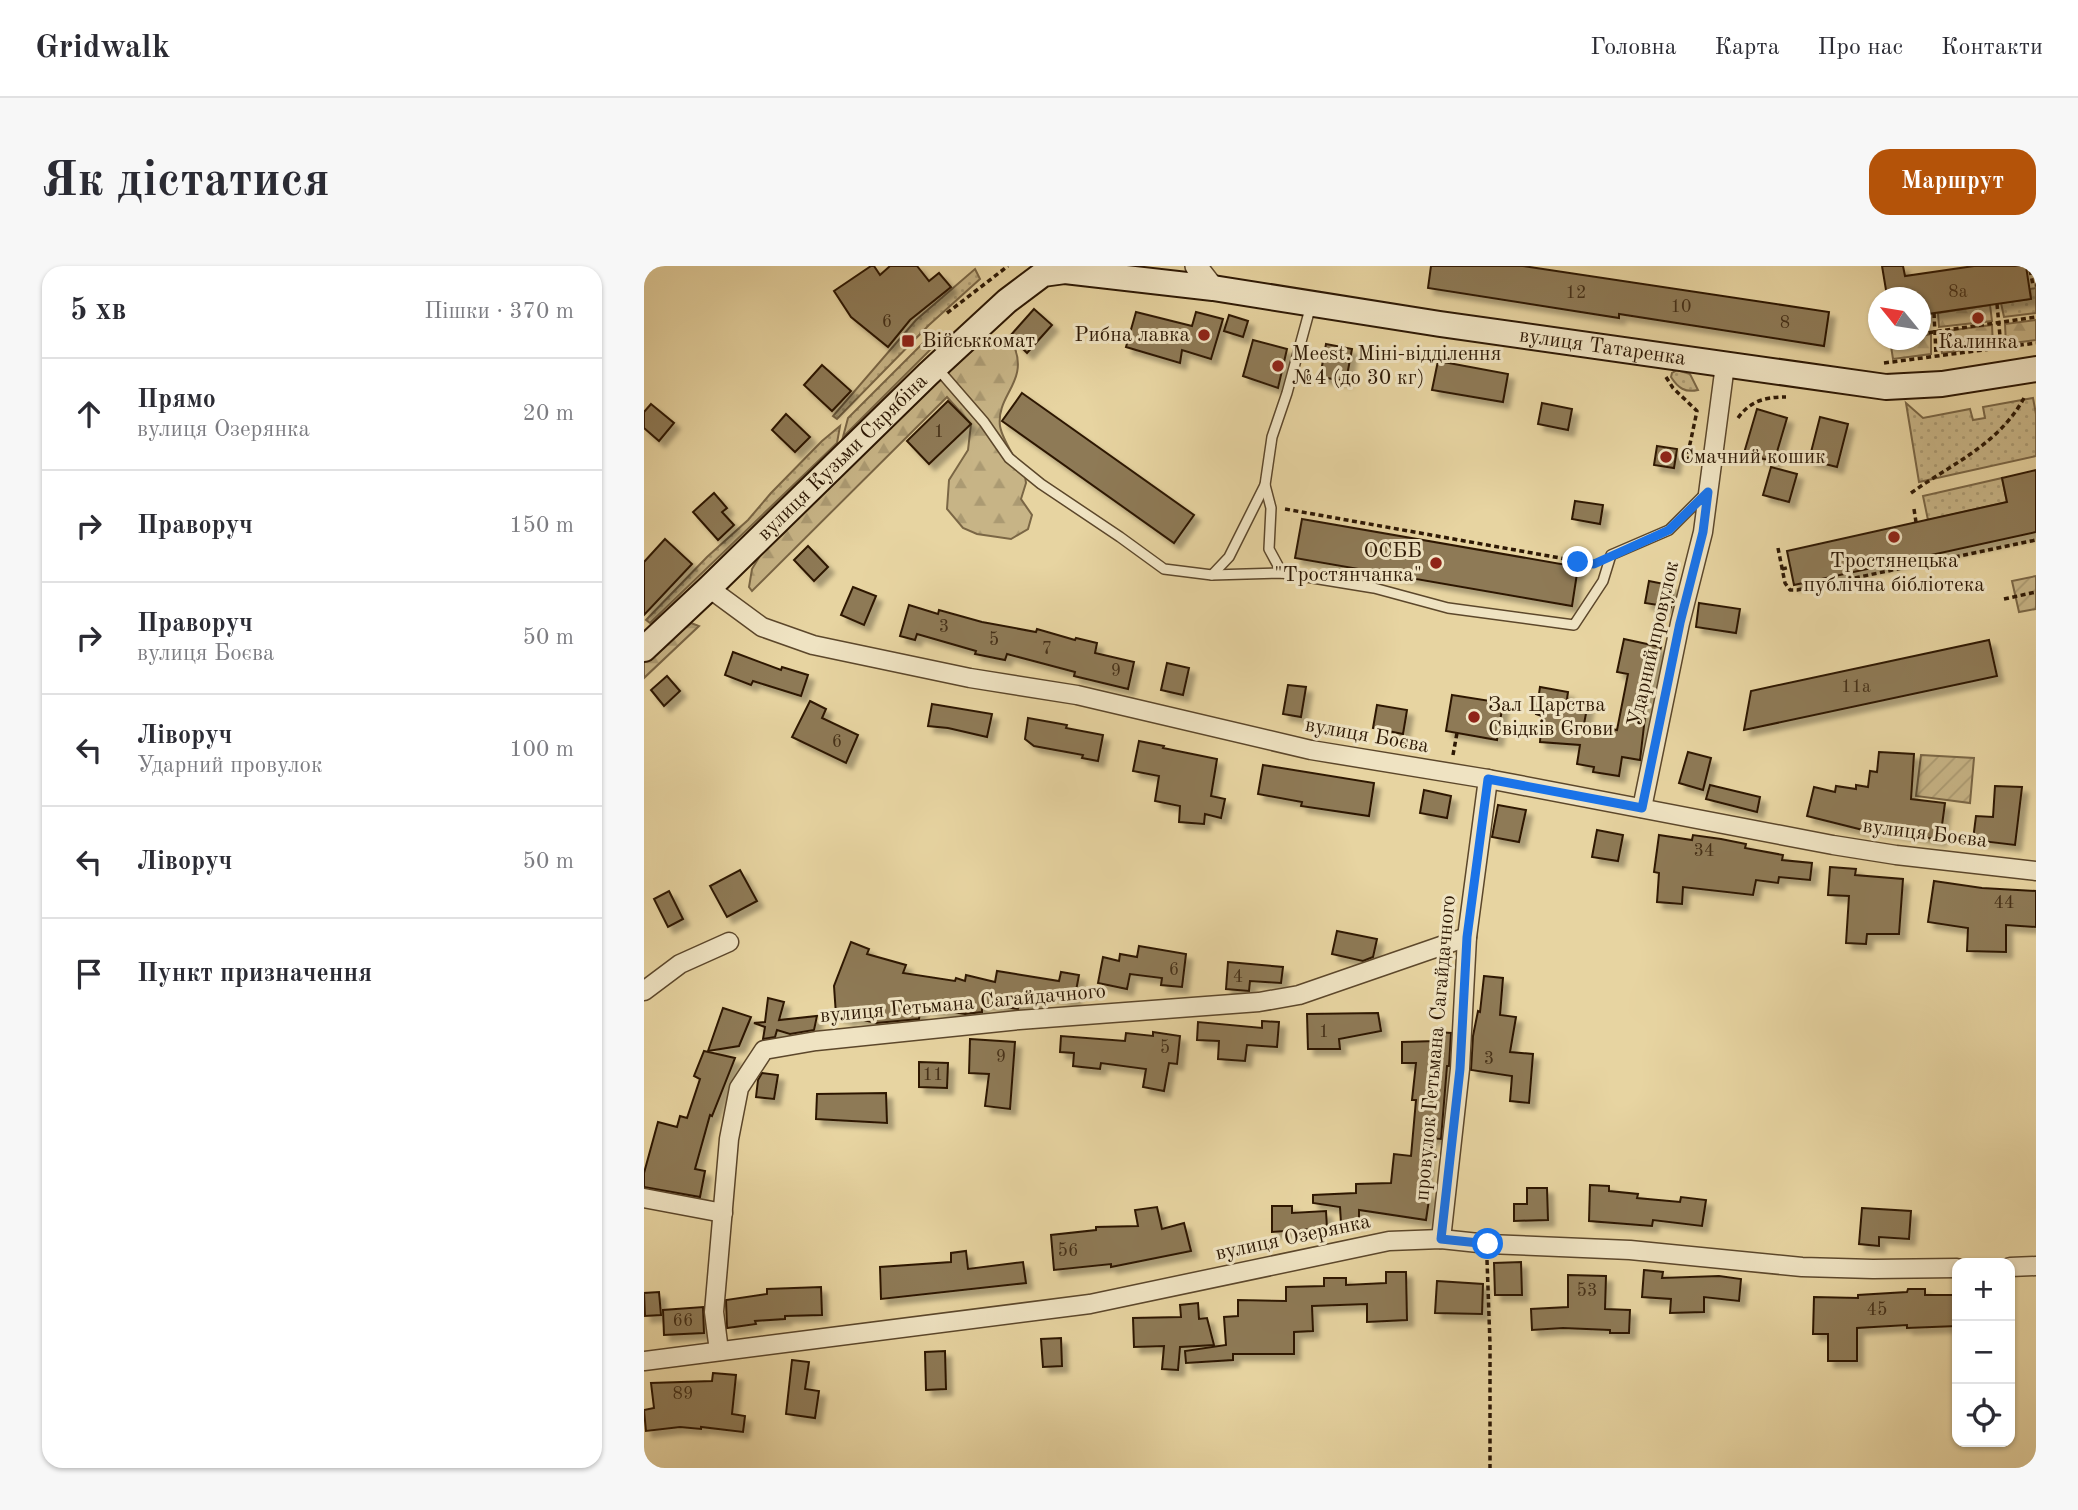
<!DOCTYPE html>
<html lang="uk">
<meta charset="utf-8">
<style>
body{margin:0;font-family:"Old Standard TT",serif;background:#f7f7f7;color:#2b2b33}
.controls{position:absolute;right:21px;bottom:21px;display:grid;overflow:hidden;border-radius:14px;box-shadow:0 2px 5px #0004}
.controls button{width:63px;height:63px;display:grid;place-items:center;padding:0;border:0;border-bottom:2px solid #e1e1e2;background:#fff;color:#2b2b33;font:35px sans-serif}
.compass{position:absolute;left:1224px;top:21px;width:63px;height:63px;border-radius:50%;background:#fff;box-shadow:0 2px 5px #0004;rotate:300deg}
.stop{position:absolute;width:21px;height:21px;margin:-16px;border:5px solid #1a73e8;border-radius:50%;background:#fff}
.stop.end{background:#1a73e8;border-color:#fff;box-shadow:0 2px 7px #0008}
.list{margin:0;padding:0;list-style:none}
h2{display:flex;justify-content:space-between;align-items:center;height:91px;margin:0;padding:0 28px;font-size:30px}
h2 small{font-size:23px;font-weight:400;color:#7c7c81}
.list li{display:grid;grid-template-columns:46px 1fr auto;gap:21px;align-items:center;box-sizing:border-box;height:112px;padding:0 28px;border-top:2px solid #e1e1e2}
.list b{display:block;font-size:26px;white-space:nowrap}
.list p{margin:0;font-size:23px;white-space:nowrap;color:#7c7c81}
.list em{font-size:23px;font-style:normal;color:#7c7c81}
.icon{flex:none;width:38px;height:38px;fill:none;stroke:currentColor;stroke-width:2;stroke-linecap:round;stroke-linejoin:round}
.map{position:relative;flex:none;width:1392px;height:1202px;overflow:hidden;border-radius:21px}
header{display:flex;align-items:center;gap:42px;box-sizing:border-box;height:98px;padding:0 35px;background:#fff;border-bottom:2px solid #e1e1e2}
header strong{font-size:33px}
nav{display:flex;gap:38px;margin-inline-start:auto;font-size:24px}
.intro{display:flex;align-items:center;justify-content:space-between;box-sizing:border-box;height:168px;padding:0 42px}
h1{margin:0;font-size:49px}
.button{padding:18px 32px;border-radius:21px;background:#b45309;color:#fff;font-size:24px;font-weight:700}
main{display:flex;gap:42px;padding:0 42px}
aside{flex:1;background:#fff;border-radius:21px;box-shadow:0 2px 5px #0004}
.map>svg:first-child{display:block}
</style>
<header>
<strong>Gridwalk</strong>
<nav><a>Головна</a><a>Карта</a><a>Про нас</a><a>Контакти</a></nav>
</header>
<div class="intro"><h1>Як дістатися</h1><a class="button">Маршрут</a></div>
<main>
<aside>
<h2>5 хв<small>Пішки · 370 m</small></h2>
<ul class="list">
<li><svg class="icon" aria-label="ahead" viewBox="0 0 24 24"><path d="M12 20V5M6 11l6-6 6 6"/></svg><div><b>Прямо</b><p>вулиця Озерянка</p></div><em>20 m</em></li>
<li><svg class="icon" aria-label="right" viewBox="0 0 24 24"><path d="M7 20v-9h11M14 6l5 5-5 5"/></svg><div><b>Праворуч</b></div><em>150 m</em></li>
<li><svg class="icon" aria-label="right" viewBox="0 0 24 24"><path d="M7 20v-9h11M14 6l5 5-5 5"/></svg><div><b>Праворуч</b><p>вулиця Боєва</p></div><em>50 m</em></li>
<li><svg class="icon" aria-label="left" viewBox="0 0 24 24"><path d="M17 20v-9H6M10 6l-5 5 5 5"/></svg><div><b>Ліворуч</b><p>Ударний провулок</p></div><em>100 m</em></li>
<li><svg class="icon" aria-label="left" viewBox="0 0 24 24"><path d="M17 20v-9H6M10 6l-5 5 5 5"/></svg><div><b>Ліворуч</b></div><em>50 m</em></li>
<li><svg class="icon" aria-label="arrive" viewBox="0 0 24 24"><path d="M6 21V4h12l-3 4 3 4H6"/></svg><div><b>Пункт призначення</b></div></li>
</ul>
</aside>
<div class="map">
<svg width="1392" height="1202" viewBox="0 0 1392 1202">
<defs>
<pattern id="grass-dots" width="8" height="8" patternUnits="userSpaceOnUse" patternTransform="scale(1.75)"><rect width="8" height="8" fill="#c7b486"/><path d="M2 2h.1M6 6h.1" fill="none" stroke="#ab9a72" stroke-width="1.8" stroke-linecap="round"/></pattern>
<pattern id="forest-firs" width="22" height="20" patternUnits="userSpaceOnUse" patternTransform="scale(1.75)"><rect width="22" height="20" fill="#c7b486"/><path d="M5 1l3.5 6h-7zM16 11l3.5 6h-7z" fill="#ab9a72"/></pattern>
<pattern id="garden-furrows" width="10" height="10" patternUnits="userSpaceOnUse" patternTransform="scale(1.75)"><rect width="10" height="10" fill="#c7b486"/><path d="M-1 1l2-2M0 10L10 0M9 11l2-2" fill="none" stroke="#ab9a72"/></pattern>
<filter id="shadow"><feDropShadow dx="6" dy="6" stdDeviation="2" flood-color="#0004"/></filter>
</defs>
<rect width="100%" height="100%" fill="#e7d4a1"/>
<filter id="stains"><feTurbulence type="fractalNoise" baseFrequency=".00286" numOctaves="4"/><feColorMatrix values="0 0 0 0 .2 0 0 0 0 .09 0 0 0 0 .02 0 0 0 .5 -.17"/></filter>
<radialGradient id="worn" r=".72"><stop offset=".6" stop-color="#630" stop-opacity="0"/><stop offset="1" stop-color="#630" stop-opacity=".3"/></radialGradient>
<g fill="url(#grass-dots)" stroke="#7a6645" stroke-width="2">
<path d="M331,3L336,13L285,59L193,153L189,150L272,54Z"/>
<path d="M1392,22V47L1360,51L1357,37L1387,33L1386,23Z"/>
<path d="M287,69L294,70L288,82L199,171L204,152Z"/>
<path d="M1033,104L1046,108L1054,124C1041,127 1034,122 1027,111L1028,107Z"/>
<path d="M1389,132L1392,148V190L1275,216L1262,137L1279,152L1326,143L1329,154L1341,152L1339,141Z"/>
<path d="M196,160L193,177L6,357L2,354L63,291L104,254L127,227L178,175Z"/>
<path d="M1358,212L1363,236L1284,254L1279,230Z"/>
</g>
<g fill="url(#forest-firs)" stroke="#7a6645" stroke-width="2">
<path d="M1346,39L1348,55L1295,61L1294,47Z"/>
<path d="M1392,54V74L1362,78L1361,58Z"/>
<path d="M1348,59L1349,80L1298,87L1295,66Z"/>
<path d="M1287,68V88L1249,93L1246,74H1276L1277,70Z"/>
<path d="M358,78L370,80C385,116 352,129 356,160C358,174 374,197 381,210L382,217L377,233L388,249L384,263L367,273L333,268L319,262L303,243L305,214L324,184L327,158L303,131L108,325L105,321L108,303L120,283L139,268L184,219L245,161L334,79Z"/>
<path d="M47,357L55,360L0,412V394Z"/>
</g>
<g fill="url(#garden-furrows)" stroke="#7a6645" stroke-width="2">
<path d="M1392,310V343L1375,346L1368,315Z"/>
<path d="M1277,489L1330,492L1326,537L1272,530Z"/>
</g>
<g fill="#8e7a56" stroke="#2d1804" stroke-width="2" filter="url(#shadow)">
<path d="M227,0H230L236,9L246,0H273L285,15L295,7L307,21L266,54L244,81L207,51L190,25Z"/>
<path d="M787,0H879L1185,46L1180,80L975,48V52L784,22Z"/>
<path d="M1238,0H1259L1261,10L1330,0H1382L1387,33L1277,49V32L1243,30Z"/>
<path d="M390,43L408,59L383,87L366,70Z"/>
<path d="M492,46L548,60L552,46L579,53L567,93L538,84L536,97L482,81Z"/>
<path d="M585,49L604,55L599,71L580,65Z"/>
<path d="M609,74L643,83L634,122L599,110Z"/>
<path d="M682,78L708,83L702,115L676,111Z"/>
<path d="M794,95L864,108L859,136L788,124Z"/>
<path d="M178,99L207,125L188,145L160,119Z"/>
<path d="M378,127L550,249L530,277L358,155Z"/>
<path d="M304,135L327,158L285,198L263,175Z"/>
<path d="M898,137L928,143L924,164L894,158Z"/>
<path d="M7,138L30,157L15,175L0,162V146Z"/>
<path d="M1113,143L1143,152L1130,196L1100,187Z"/>
<path d="M142,148L166,171L151,186L128,164Z"/>
<path d="M1176,151L1204,158L1193,201L1165,194Z"/>
<path d="M1013,180L1033,183L1030,202L1010,199Z"/>
<path d="M1127,201L1153,208L1145,236L1119,229Z"/>
<path d="M1392,204V266L1150,319L1143,285L1363,236L1358,212Z"/>
<path d="M70,227L83,242L78,246L90,259L74,274L49,246Z"/>
<path d="M931,235L959,239L956,258L928,253Z"/>
<path d="M658,253L934,301L928,340L651,292Z"/>
<path d="M21,273L48,298L0,349V296Z"/>
<path d="M164,280L184,301L170,315L150,294Z"/>
<path d="M1005,315L1030,320L1027,341L1001,337Z"/>
<path d="M209,321L232,330L220,359L197,349Z"/>
<path d="M1055,337L1096,343L1092,367L1052,361Z"/>
<path d="M265,339L294,348L295,344L338,356L392,366L393,363L431,374L432,372L453,377L451,387L490,396L484,423L430,410L431,406L363,388L361,394L331,388L332,385L273,368L271,374L256,370Z"/>
<path d="M980,373L1017,381L1003,434L996,494L978,491L975,510L949,506L950,501L933,498L936,479L896,476L898,450L892,448L896,421L924,426L923,433L944,437L940,458L973,464L984,408L973,406Z"/>
<path d="M1345,374L1353,410L1100,464L1107,425Z"/>
<path d="M89,386L137,404L138,401L164,409L157,430L109,415L107,419L81,409Z"/>
<path d="M523,397L545,402L539,429L517,424Z"/>
<path d="M23,410L36,425L20,440L7,424Z"/>
<path d="M644,419L662,421L657,451L639,448Z"/>
<path d="M808,429L859,437L853,474L802,465Z"/>
<path d="M166,435L182,443L178,452L214,469L202,497L148,471Z"/>
<path d="M288,438L348,448L343,471L304,462L284,460Z"/>
<path d="M733,439L763,444L759,468L729,462Z"/>
<path d="M384,452L423,459L422,462L459,469L454,495L438,492L439,489L390,480L381,473Z"/>
<path d="M495,475L520,480L519,482L573,493L567,530L581,533L577,552L561,548L560,558L535,556L536,540L511,535L515,510L489,505Z"/>
<path d="M1044,486L1067,492L1059,524L1035,517Z"/>
<path d="M1235,486L1270,488L1267,533L1301,537L1296,574L1220,561L1219,564L1163,550L1170,521L1191,526L1192,520L1212,523V519L1224,521L1226,505L1233,506Z"/>
<path d="M619,499L730,517L725,550L657,540L658,536L614,528Z"/>
<path d="M1066,519L1116,531L1113,546L1062,533Z"/>
<path d="M1351,520L1378,521L1371,579L1329,574L1332,550L1349,551Z"/>
<path d="M780,524L807,530L803,552L776,547Z"/>
<path d="M854,539L882,544L875,576L848,571Z"/>
<path d="M953,564L979,569L974,595L948,591Z"/>
<path d="M1015,569L1048,574L1049,569L1077,573L1102,578L1101,582L1139,589L1138,594L1168,597L1166,614L1135,611L1134,617L1112,614L1109,629L1039,621L1038,638L1013,636L1015,607L1010,606Z"/>
<path d="M1186,601L1212,603L1211,609L1259,613L1255,668H1223L1222,678L1202,677L1205,630L1184,629Z"/>
<path d="M96,604L113,635L83,651L66,620Z"/>
<path d="M1290,615L1338,622L1392,625V661L1362,659V686L1323,685L1324,662L1284,656Z"/>
<path d="M25,625L39,653L24,661L10,633Z"/>
<path d="M693,665L733,673L729,691L719,695L688,688Z"/>
<path d="M207,676L225,683L223,688L262,699L259,707L311,715L312,712L321,715L322,709L351,716L353,705L415,715L417,706L435,709L430,735L395,728L393,740L375,737L374,743L338,737V746L321,748L277,741L275,753L232,757L207,751L206,754L192,749L190,720Z"/>
<path d="M495,680L542,688L538,721L517,719L518,712L486,708L483,723L454,717L459,691L475,695L476,688L493,691Z"/>
<path d="M584,696L639,701L637,717L606,715L605,725L582,723Z"/>
<path d="M840,710L859,712L856,749L872,751L866,786L889,788L885,837L866,835L868,810L827,804L829,770L834,745L836,746Z"/>
<path d="M124,732L140,736L135,754L173,750L170,764L146,768L133,764L131,771L119,773L121,761L110,757L121,756Z"/>
<path d="M79,742L107,751L95,780L64,785Z"/>
<path d="M734,747L737,765L695,773L696,783H664L663,748Z"/>
<path d="M618,755L635,756L633,781L603,779L601,795L574,793L575,775L553,774L554,756L618,762Z"/>
<path d="M509,766L536,770L533,798L525,797L520,825L499,821L502,803L457,797L456,803L429,800L430,787L416,786L417,770L481,775L482,767L509,770Z"/>
<path d="M793,766L807,767L805,800H803L797,873L786,872L781,926L786,927L782,954L715,944V957H697L696,941L669,937V929L712,927V918L747,917L750,888L767,890L772,834H768L772,797H758V776L792,775Z"/>
<path d="M326,773L371,776L366,843L341,840L345,808L325,807Z"/>
<path d="M60,785L91,792L68,850L66,849L51,903L61,905L56,931L0,921V907L14,856L33,861L36,850L43,852L56,813L50,810Z"/>
<path d="M275,796L304,797L303,822L275,821Z"/>
<path d="M118,807L134,809L130,833L112,831L114,814Z"/>
<path d="M242,827L243,857L172,853L173,828Z"/>
<path d="M946,919L965,920V925L994,928L993,932L1036,936L1037,931L1062,934L1058,960L1009,954L1008,960L945,955Z"/>
<path d="M883,922H903L904,954L870,955V938H883Z"/>
<path d="M628,940H648V947L682,945L683,962L628,966Z"/>
<path d="M513,941L518,963L540,957L547,985L467,1001V998L410,1004L407,969L452,964V961L494,960L491,944Z"/>
<path d="M1218,942L1267,945L1265,973L1235,971V980L1215,978Z"/>
<path d="M322,985L324,1003L379,996L382,1017L237,1033L236,1001L307,996V987Z"/>
<path d="M877,996L878,1029H851L850,997Z"/>
<path d="M1000,1004L1019,1006L1018,1012L1075,1010L1097,1013L1095,1035L1060,1031V1046L1026,1047L1027,1033L998,1031Z"/>
<path d="M742,1006H762L763,1054L723,1056V1038L668,1040L669,1065L650,1066V1088H589V1094L542,1097L541,1085L582,1079L580,1051L594,1050V1034L642,1035V1021L680,1020V1012H702V1019L742,1017Z"/>
<path d="M924,1009L962,1010L961,1043L986,1044L985,1067H966V1064L919,1062L888,1064L887,1043L924,1041Z"/>
<path d="M793,1015L839,1018L838,1048L791,1047Z"/>
<path d="M177,1021L178,1049L141,1050V1053L111,1055L112,1058L83,1062L82,1034L123,1028V1023Z"/>
<path d="M1264,1023H1281V1029H1313V1060L1263,1062V1059L1213,1062V1095H1184V1068H1169L1170,1031L1214,1032V1029L1263,1026Z"/>
<path d="M15,1026L17,1049L1,1050L0,1027Z"/>
<path d="M554,1037L555,1053L563,1052L570,1079L536,1081L534,1104L518,1103L520,1080L490,1081L489,1052L537,1051L536,1039Z"/>
<path d="M59,1041L60,1067L20,1069L19,1044Z"/>
<path d="M417,1072L418,1100L399,1101L397,1073Z"/>
<path d="M301,1085L302,1123L282,1124L281,1086Z"/>
<path d="M148,1094L165,1096L161,1123L175,1125L171,1152L142,1148Z"/>
<path d="M69,1107L92,1109L88,1148L101,1150L99,1166L57,1161V1163L36,1161L2,1165L0,1144L10,1142L7,1117L68,1115Z"/>
</g>
<g fill="none" stroke-linecap="round" stroke-linejoin="round">
<g stroke="#5c472b" stroke-width="12">
<g id="service">
<path d="M294,103L340,156L365,192L397,218L476,271L520,303L568,309L638,307L730,322L804,342L930,359L959,315L967,289L1025,264L1060,229"/>
<path d="M621,219L627,242L625,283L638,307"/>
<path d="M568,309L585,291L621,219L628,171L643,127L667,39"/>
</g>
</g>
<g stroke="#5c472b" stroke-width="21">
<g id="minor">
<path d="M65,322L118,361L169,379L326,412L433,429L667,484L844,513L1189,579L1252,589L1392,605"/>
<path d="M998,542L1036,357L1059,266L1081,99"/>
<path d="M0,725L36,698L85,676"/>
<path d="M0,932L79,947"/>
<path d="M797,973L816,803L823,671L844,513"/>
<path d="M1366,1001L1392,1000"/>
<path d="M75,1085L70,1046L85,873L95,822L120,784L172,775L375,754L615,736L655,729L823,671"/>
<path d="M0,1095L446,1038L745,975L797,973L844,978L986,984L1158,1001L1229,1003L1313,1002"/>
</g>
</g>
<g stroke="#5c472b" stroke-width="24">
<path id="tertiary" d="M552,0L569,22"/>
</g>
<g stroke="#2d1804" stroke-width="28">
<g id="secondary">
<path id="s1" d="M0,383L65,322L284,108L363,35L399,8L421,5L569,22L796,58L1242,121L1298,118L1392,103"/>
</g>
</g>
<g stroke="#2d1804" stroke-width="3.5" stroke-dasharray="5 3.5" stroke-linecap="butt">
<path d="M1386,4L1389,19H1392"/>
<path d="M1353,38L1357,81"/>
<path d="M303,47L364,0"/>
<path d="M1290,47L1292,89"/>
<path d="M1276,68L1392,51"/>
<path d="M1240,97L1392,77"/>
<path d="M1022,111L1029,122L1053,145L1043,192L1049,193"/>
<path d="M1094,152C1106,135 1121,131 1142,131"/>
<path d="M1267,227C1309,197 1354,179 1380,132"/>
<path d="M641,243L950,298"/>
<path d="M1270,243L1272,256"/>
<path d="M1134,282L1141,317L1146,324H1153L1392,274"/>
<path d="M1138,303L1147,301"/>
<path d="M1360,333L1392,326"/>
<path d="M809,489L813,467"/>
<path d="M843,994L846,1078V1202"/>
</g>
<use href="#service" stroke="#efe3c2" stroke-width="9"/>
<use href="#minor" stroke="#efe3c2" stroke-width="18"/>
<use href="#tertiary" stroke="#efe3c2" stroke-width="21"/>
<use href="#secondary" stroke="#efe3c2" stroke-width="24"/>
</g>
<g fill="none" stroke-linecap="round" stroke-linejoin="round">
<path stroke="#1a73e8" stroke-width="9" d="M844,978L797,973L816,803L823,671L844,513L998,542L1036,357L1059,266L1064,226L1025,264L950,298L934,296"/>
</g>
<g fill="#8f2418" stroke="#efe3c2" stroke-width="2.5">
<circle cx="1334" cy="52" r="7"/>
<circle cx="560" cy="69" r="7"/>
<rect x="257" y="68" width="14" height="14" rx="3.5"/>
<circle cx="634" cy="100" r="7"/>
<circle cx="1022" cy="191" r="7"/>
<circle cx="1250" cy="271" r="7"/>
<circle cx="792" cy="297" r="7"/>
<circle cx="830" cy="451" r="7"/>
</g>
<g text-anchor="middle" dominant-baseline="central" stroke-width="6" stroke-linejoin="round" paint-order="stroke">
<g font-size="18" fill="#453018">
<text x="1314" y="26">8а</text>
<text x="932" y="27">12</text>
<text x="1037" y="41">10</text>
<text x="243" y="56">6</text>
<text x="1141" y="57">8</text>
<text x="295" y="166">1</text>
<text x="300" y="361">3</text>
<text x="350" y="374">5</text>
<text x="403" y="383">7</text>
<text x="472" y="405">9</text>
<text x="1212" y="421">11а</text>
<text x="193" y="476">6</text>
<text x="1060" y="585">34</text>
<text x="1360" y="637">44</text>
<text x="530" y="704">6</text>
<text x="594" y="711">4</text>
<text x="680" y="766">1</text>
<text x="521" y="782">5</text>
<text x="357" y="791">9</text>
<text x="845" y="793">3</text>
<text x="289" y="809">11</text>
<text x="424" y="985">56</text>
<text x="943" y="1025">53</text>
<text x="1233" y="1044">45</text>
<text x="39" y="1055">66</text>
<text x="39" y="1128">89</text>
</g>
<g font-size="21" fill="#2d1804" stroke="#efe3c2" text-anchor="start">
<text x="546" y="69" text-anchor="end">Рибна лавка</text>
<text x="278" y="75">Військкомат</text>
<text x="1334" y="76" text-anchor="middle">Калинка</text>
<text x="648" y="88">Meest. Міні-відділення<tspan x="648" dy="24">№4 (до 30 кг)</tspan></text>
<text x="1036" y="191">Смачний кошик</text>
<text x="778" y="285" text-anchor="end">ОСББ<tspan x="778" dy="24">"Тростянчанка"</tspan></text>
<text x="1250" y="295" text-anchor="middle">Тростянецька<tspan x="1250" dy="24">публічна бібліотека</tspan></text>
<text x="844" y="439">Зал Царства<tspan x="844" dy="24">Свідків Єгови</tspan></text>
</g>
<g font-size="21" fill="#2d1804" stroke="#efe3c2">
<text stroke="none"><textPath href="#s1" startOffset="1113">вулиця Татаренка</textPath></text>
<text stroke="none"><textPath href="#s1" startOffset="276">вулиця Кузьми Скрябіна</textPath></text>
<text transform="translate(1010 378) rotate(-77)">Ударний провулок</text>
<text transform="translate(723 470) rotate(10)">вулиця Боєва</text>
<text transform="translate(1281 568) rotate(7)">вулиця Боєва</text>
<text transform="translate(319 738) rotate(-5)">вулиця Гетьмана Сагайдачного</text>
<text transform="translate(792 782) rotate(-85)">провулок Гетьмана Сагайдачного</text>
<text transform="translate(649 972) rotate(-12)">вулиця Озерянка</text>
</g>
</g>
<rect width="100%" height="100%" filter="url(#stains)"/>
<rect width="100%" height="100%" fill="url(#worn)"/>
</svg>
<div class="controls">
<button>+</button>
<button>−</button>
<button><svg class="icon" aria-label="locate" viewBox="0 0 24 24"><circle cx="12" cy="12" r="6"/><path d="M12 2v4M12 18v4M2 12h4M18 12h4"/></svg></button>
</div>
<svg class="compass" viewBox="-18 -18 36 36"><path d="M0-13l5 13h-10z" fill="#e53935"/><path d="M0 13l5-13h-10z" fill="#7c7c81"/></svg>
<div class="stop" style="left:844px;top:978px"></div>
<div class="stop end" style="left:934px;top:296px"></div>
</div>
</main>
